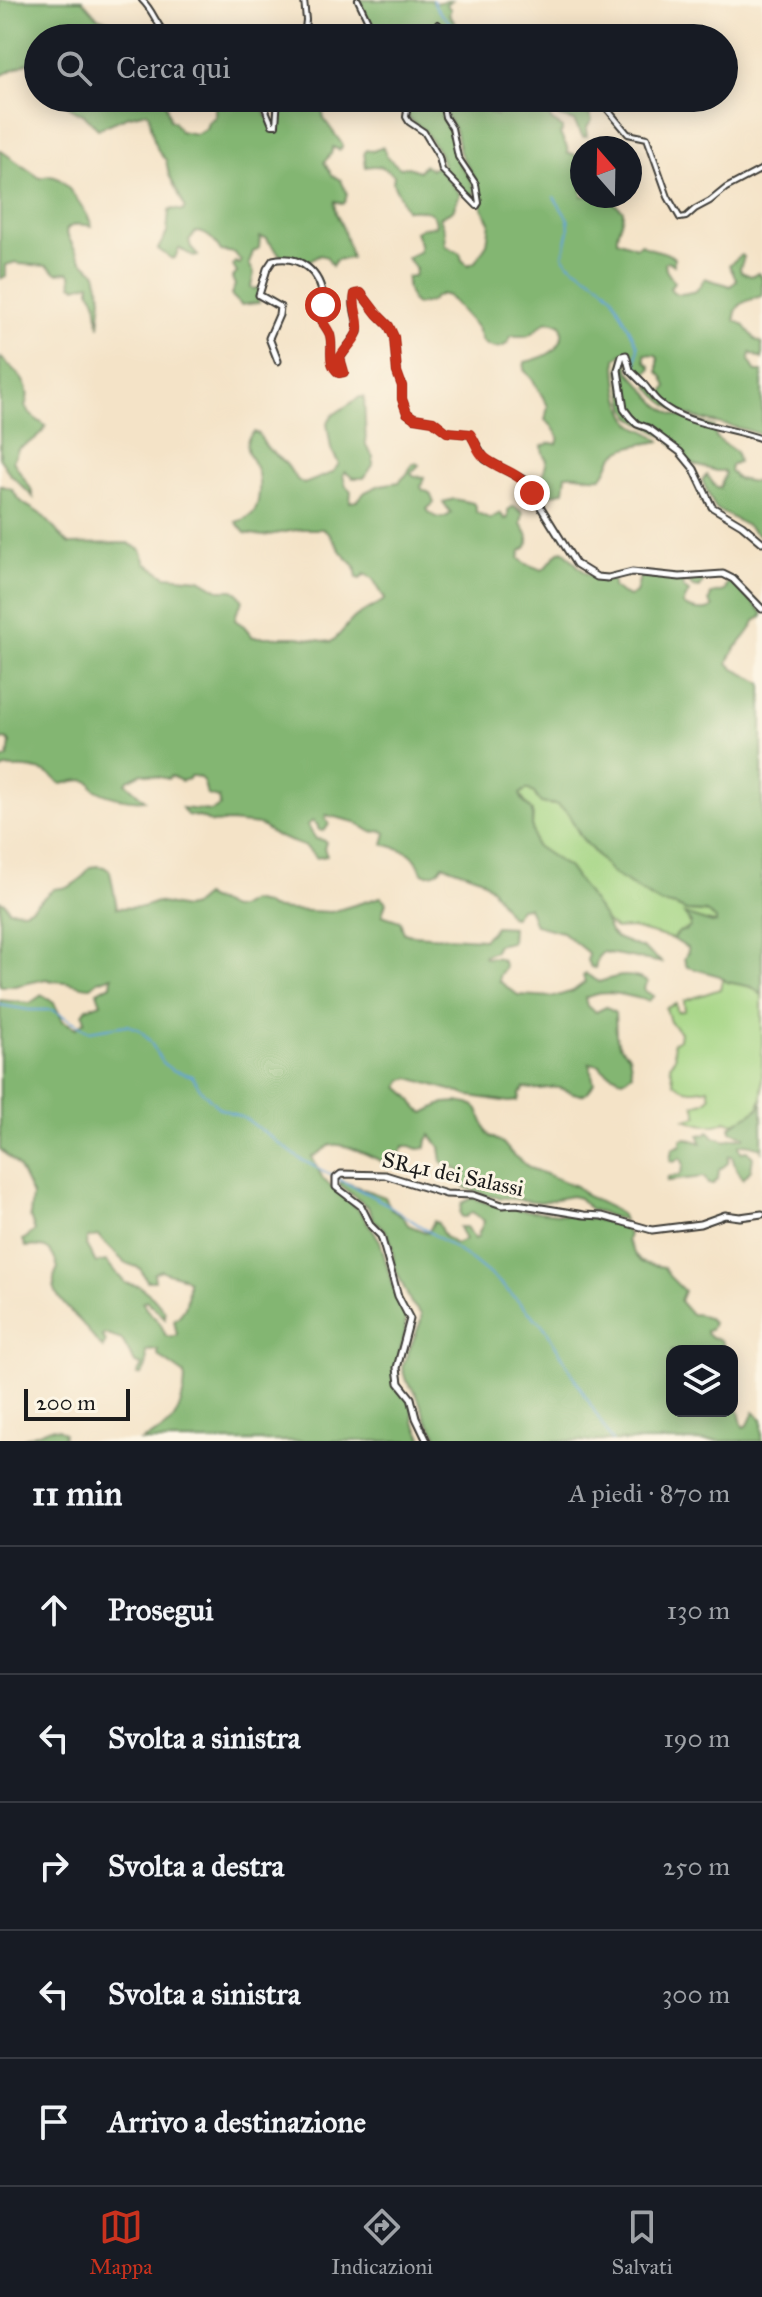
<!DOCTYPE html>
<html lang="it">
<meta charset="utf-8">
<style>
body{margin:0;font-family:"IM FELL Great Primer",serif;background:#242831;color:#f1f3f6}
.controls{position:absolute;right:24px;bottom:24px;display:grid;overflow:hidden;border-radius:16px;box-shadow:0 4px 20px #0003}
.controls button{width:72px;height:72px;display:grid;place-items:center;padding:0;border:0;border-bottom:2px solid #363941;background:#171b24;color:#f1f3f6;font:40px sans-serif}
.compass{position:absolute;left:570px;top:136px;width:72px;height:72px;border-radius:50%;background:#171b24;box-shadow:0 4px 20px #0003;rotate:340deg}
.scale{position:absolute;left:24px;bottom:20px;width:106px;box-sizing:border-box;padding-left:8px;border:4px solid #1c1c1c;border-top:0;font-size:22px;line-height:28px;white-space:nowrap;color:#1c1c1c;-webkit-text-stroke:6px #fcf5e5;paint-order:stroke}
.stop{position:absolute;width:24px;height:24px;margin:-18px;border:6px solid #c8321e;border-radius:50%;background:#fff}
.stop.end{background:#c8321e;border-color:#fff;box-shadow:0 2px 8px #0008}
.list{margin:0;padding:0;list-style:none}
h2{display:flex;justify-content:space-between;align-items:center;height:104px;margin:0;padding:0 32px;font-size:34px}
h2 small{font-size:26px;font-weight:400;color:#9ea1a6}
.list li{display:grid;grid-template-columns:52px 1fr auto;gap:24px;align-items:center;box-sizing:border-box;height:128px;padding:0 32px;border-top:2px solid #363941}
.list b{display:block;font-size:30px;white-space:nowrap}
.list em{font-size:26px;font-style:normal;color:#9ea1a6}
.icon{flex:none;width:44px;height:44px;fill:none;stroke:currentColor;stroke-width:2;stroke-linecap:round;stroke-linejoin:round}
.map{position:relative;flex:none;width:762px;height:1441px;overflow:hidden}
.search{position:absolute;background:#171b24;box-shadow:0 4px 20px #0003;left:24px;right:24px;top:24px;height:88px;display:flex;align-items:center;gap:20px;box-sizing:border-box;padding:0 28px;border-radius:44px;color:#9ea1a6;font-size:30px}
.sheet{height:744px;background:#171b24}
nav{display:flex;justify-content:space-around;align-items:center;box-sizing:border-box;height:112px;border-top:2px solid #363941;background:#171b24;font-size:22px;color:#9ea1a6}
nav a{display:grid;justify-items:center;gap:4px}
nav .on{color:#c8321e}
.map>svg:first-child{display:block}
</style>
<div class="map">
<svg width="762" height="1441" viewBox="0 0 762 1441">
<rect width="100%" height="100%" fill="#fcf5e5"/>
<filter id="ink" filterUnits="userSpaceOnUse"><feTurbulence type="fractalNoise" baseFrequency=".0125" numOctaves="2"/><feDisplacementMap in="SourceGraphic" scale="16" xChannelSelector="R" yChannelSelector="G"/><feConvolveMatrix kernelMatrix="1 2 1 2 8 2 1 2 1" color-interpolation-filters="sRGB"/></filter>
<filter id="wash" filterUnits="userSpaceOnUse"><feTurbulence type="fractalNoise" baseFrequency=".006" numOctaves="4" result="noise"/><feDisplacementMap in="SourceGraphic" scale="32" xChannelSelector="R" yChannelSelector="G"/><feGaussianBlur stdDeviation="1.8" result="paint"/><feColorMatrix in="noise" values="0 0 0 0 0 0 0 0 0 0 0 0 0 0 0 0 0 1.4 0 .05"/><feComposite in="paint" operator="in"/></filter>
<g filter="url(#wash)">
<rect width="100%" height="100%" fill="#f4e3c7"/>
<g fill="#a4d584" stroke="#607850" stroke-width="2">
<path d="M527,789L534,793L538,800L545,804L557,805L567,812L581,837L612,873L660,903L676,906L686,911L710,913L716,919V923L700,920L686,915C691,928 694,927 679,932L673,939L632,928L615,929L606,921L581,886L535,845L532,828L533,815L520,794Z"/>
<path d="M722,980L751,987L762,995V1098L759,1108C749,1115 738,1127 725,1121C715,1129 697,1124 686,1119L698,1116L694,1105L704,1102L710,1097L708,1088C694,1091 686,1092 674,1083L670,1065L675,1057L673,1043L679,1039L680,1032L670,1022L666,1008L676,1004L677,1012L685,1011L684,1001L720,989Z"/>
</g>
<g fill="#83b672" stroke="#506947" stroke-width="2" fill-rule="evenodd">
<path d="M0,0H82L97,17L115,23L118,38H99L93,35L83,38H38V58L0,76Z"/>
<path d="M359,0H431L434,3L452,0L446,5L451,9L449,14L460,30L458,33H453L441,22H437L434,26L435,38H377Z"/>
<path d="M60,98H168L166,105L170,120L174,122L180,131L196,134L206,129L208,122L215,117V105L212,98H258L273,128L279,124V102L281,100H285L298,108L322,109L324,119L342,144V148L339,150L333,147L331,154L324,162L332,175L341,180L347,194L345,202L342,204L335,201C333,214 341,220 344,232C347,240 349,250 351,258L336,260L332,266L327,257L320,255L307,262L280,255L266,238L260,237L259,248L253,252L249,264L254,273L251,287L254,289L261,287L257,296L259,303L241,305L231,295L235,285L232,278L237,273L233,266L235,262L239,264L241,262L235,253L221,251C215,241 207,232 196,232L189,240L191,248L198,256L194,257L179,248L175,258L172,259L158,249L167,233L169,211L173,209L183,211L185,207L169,175L166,160C153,150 152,129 149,114L146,112L126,117L98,129L83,114L76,112Z"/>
<path d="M408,98H439C440,111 446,118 450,129C454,139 453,151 458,161C465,174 476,180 474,196H470L444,168L439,153L424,130L408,118Z"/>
<path d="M443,98H477L489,112L496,115L506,109L505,98H523L525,101C536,98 551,95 562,100L566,111L589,114L592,120L586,129L587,136L583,137L574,121L560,117L550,111L547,112L552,121L562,127V131L560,134L567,147L568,154H574L582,162V196H614V203L623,210C624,221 616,229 617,240L636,247L642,244C652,253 664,248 674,258V265L668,261L665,263L666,270L674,282L670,288C676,298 687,293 696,291L705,278C714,282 722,282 730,286L737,281L729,265L741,255L744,257L740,268L741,272L751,276L758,273L762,277V296C748,300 734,303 735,320L744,325L756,340L762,343V359L751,353L749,360L756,372H762V435C724,420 674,424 649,386L652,384L663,393L667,387L663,377L658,372V358L656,355L645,354V361L650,366L651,369L645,374L640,369H633L630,355L624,352L616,359C616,376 619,414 634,425C644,432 649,430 660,441C647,444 625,445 615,455C608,461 609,470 601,477C589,479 578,473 566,475L564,491L551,495L544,493L541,482L547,460L543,454L542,446L550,443L557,444L559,437L551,425L545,420L548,406L533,380L524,370L525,362C544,358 568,349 561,325C542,316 544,326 531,334C525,338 518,335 511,336C506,351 493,350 482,342L477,328L448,296L441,294L435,297L430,302L416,305C409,298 406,287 407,277L414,276L416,269L407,258L420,251V244L415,232L422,228L436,226C436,207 419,210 406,210L393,183L394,175C384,167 379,164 366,167L364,153L366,150L373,151L383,147L387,157L400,168L408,167L419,171L424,165L431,169L438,167L460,194L453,210L440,217L445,231L446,246L460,253L462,260L468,265L475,262L487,244L490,222L482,208L475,179L460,153L455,130L446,115Z"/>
<path d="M0,150L40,178C46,176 54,175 59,179C68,185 89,215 92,226C83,225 75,222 67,229L66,233L81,260L96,273L102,297L99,327L96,300L90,291V283L76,287L72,285L71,274L68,272L57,273L47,266L19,264L16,262L6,265V276L0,279Z"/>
<path d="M0,357C14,370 35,385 25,406C30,416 36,419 46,426C42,437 28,443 18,449L13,461L31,489L33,497L10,474L0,459Z"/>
<path d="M623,357H626L629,371L659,405L673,414L714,427L716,438L736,452L738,462L731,465L730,471L737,479L754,482L762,480V538L747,526L715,508L702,480L707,475L716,487L720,488L725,474L724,471H716L692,464L667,438L632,417L626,408L620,370Z"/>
<path d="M360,397H364L366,445L373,457V465L364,478H353L345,472L343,475L346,486L351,491L350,502L357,501L365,492L380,485L399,482L407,474L412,464L416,463L419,465L411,473L413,476L424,477L421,487L423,490L430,493L434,503L427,509C432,518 443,521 451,513L443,502L454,499L473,503L476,506V512L490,519L500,513L505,519L508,518V510L514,506L523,513L521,524C527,533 530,537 527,547L521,551L519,558L524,563L542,570C550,565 554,553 563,550C584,571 582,577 613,580V587L622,594L629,597L636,593L640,576L668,578L698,577L703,582L700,588L693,587L688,582L682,584L683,588L689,592L683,604C688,610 707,613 713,607L709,601L711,594L725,591L727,584L732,581L762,612V617L755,621C749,638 733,645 728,663L734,669L762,683V995L752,987L727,982L720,976L687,967L684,959L688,952L687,948L673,939L679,932C685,930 690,931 691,923L684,914L712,923H716V919L706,912L686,911L676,906L660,903L612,873L581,837L567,812L557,805L541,803L534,793L527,789L520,794L523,801L532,811V828L535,845L569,868L603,916L610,932L616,938L644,949L663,963L603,952L598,957L595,968L591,967L587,961L588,953L562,932L535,925L528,907L520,908L514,917L510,916L492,889L480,878L443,865C439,873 430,876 422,873C414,849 405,851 383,844L386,833L383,831L372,832L355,822L326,815L325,818L329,824L325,830L321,831L318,829V826L313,821L307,825L316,839L323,840L326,842L324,849L327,856L316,858L306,847L276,836L260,825L229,822L212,823L199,817L187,815L182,808L211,811L220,806L219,798L207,795C204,783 204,775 190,776L189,779L181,781L171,776L168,779L142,773L128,780L126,783L145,800C131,802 108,797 96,790C87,784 97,785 87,781C79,778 69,783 61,784C50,773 43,770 26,768C19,767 14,769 7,767L0,771V760L8,757L10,743L8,740L4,739L0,741V485L12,489C24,510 33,505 47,520C55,528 60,537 70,544L128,543L141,550L146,563L166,576L200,579L219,590H233L238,593L243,601L237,611L235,620L244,626L253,637H297L331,642C342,634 347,624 355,617C365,610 376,607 385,599L373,579L365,574L360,579L357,578L355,566L342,553L329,534L323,529H302L263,536L245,533L236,522C242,520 249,518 253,513C260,504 260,484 258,473C256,465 249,457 247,449C245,441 249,436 254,432L259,434C268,454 273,451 286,464C294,473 292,478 304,484L332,473L339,464L331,449L327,423L333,415Z"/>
<path d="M98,866L104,867L110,871L117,908L143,907L157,902L184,908L192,906L204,896L231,909L238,908L250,901L264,904L270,908L288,910L331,912L381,897L386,902L382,915L400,921L404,933L411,935L483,939L491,932L495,926L512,927L511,942L496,945L495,951L484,955L485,958L495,957L502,960L505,967L499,976V981L518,995L554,997L573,991L585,982L583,976L586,974L599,982C617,976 630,972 648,982L644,988L645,991L654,996L648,1001C629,996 605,988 585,998L587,1006L596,1012L606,1007L615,1013L616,1035L619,1045L629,1055L632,1073L623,1080L602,1069L600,1065L589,1063L594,1083C584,1104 573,1091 559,1088C552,1086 545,1089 538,1089C534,1090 529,1088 524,1088L520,1094L518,1101L509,1102L470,1096L410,1078L403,1080L399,1087L409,1096L418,1109L424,1113L444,1103L458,1102L473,1105L478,1109L486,1130L490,1136L503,1143L513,1155L530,1168L576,1186L587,1196L614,1209L622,1215L624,1221L590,1209L579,1198L571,1196L541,1202L488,1196L466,1188C463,1183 463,1172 457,1169C452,1166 448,1167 442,1162L440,1147L431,1135L427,1140L426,1147L418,1149L411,1146H404L400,1152V1159L394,1166C379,1162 343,1139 329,1146C324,1149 318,1154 312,1157L323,1179L359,1210L380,1241L395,1294L406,1314L405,1333L395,1369V1381L411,1403L414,1422L424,1441H141C149,1436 157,1433 165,1428C180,1417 185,1393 185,1375L158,1356V1350L146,1351C147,1362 148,1366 141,1375H137L142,1365L135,1363L122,1340L105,1334L102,1336L106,1341L103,1348C94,1340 89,1332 82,1323C68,1308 44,1291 58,1268C52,1248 47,1245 26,1247L23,1240L35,1231L30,1217L32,1195L18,1166L0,1149V1000L30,1003L42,995L54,1003L63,1021L76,1028L85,1021L83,1014L87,1008L101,1003L97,992L111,985L112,976L98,981L91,987C81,987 74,983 65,982C57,981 53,982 46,979L15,986H0V901L5,903L9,910L24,911L31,908L54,889L69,887L81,879L90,867ZM98,1236L125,1263L140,1268L147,1281H155L154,1273L161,1270C170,1276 179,1273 188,1281C188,1296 188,1311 174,1320L177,1335L171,1337L166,1336L160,1323L146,1309L143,1302L146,1300L165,1318V1311L153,1297L139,1286L125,1283L106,1261L96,1263L86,1245L87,1238Z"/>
<path d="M762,1098V1153L761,1148C754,1146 745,1142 739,1146L741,1152L747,1151L753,1157L751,1170L743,1179L735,1166L732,1156H729L728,1163L719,1170L718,1179L713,1184H708L704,1177L667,1181L668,1177L680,1175L684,1165L681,1158L674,1162L670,1161L672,1149L681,1145V1139L687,1138L701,1143L699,1135L706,1134L709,1131L714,1137L726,1141L732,1138H744L745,1136L731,1131L730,1127L759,1108Z"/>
<path d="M344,1182L385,1197L392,1210L404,1218L408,1225L428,1233L434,1221L438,1223L444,1236L455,1244L465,1240L459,1227H466L475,1239L478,1237C478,1230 483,1227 484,1221L472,1212L466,1217H462L460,1213L462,1203L472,1198C482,1201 492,1205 502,1207C528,1213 616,1214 629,1234L627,1241C642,1265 634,1262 664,1267L669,1276L684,1291L680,1301L691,1314C699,1314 708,1315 713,1323L710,1330L706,1331L707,1335C719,1342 721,1333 725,1351H672V1411H732V1394L739,1399L738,1407L742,1425L744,1427L748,1425L754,1412L762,1419V1441H439L436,1433L427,1421L416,1393L406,1381L402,1367L421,1321V1314L411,1303L394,1266L392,1244L386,1231L374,1220L368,1207L338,1184Z"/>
<path d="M51,1428L58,1429L64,1433L63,1441H17Z"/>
</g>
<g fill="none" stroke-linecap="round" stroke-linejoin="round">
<g stroke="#64a4d7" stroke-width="2">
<path d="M433,0C439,19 453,17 457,38"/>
<path d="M554,197L568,219L569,230L563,255L568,263L601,284L612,295L638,346L636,364L639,375"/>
<path d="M0,1005L29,1010H53L89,1031L127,1025L140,1030L149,1040L164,1064L172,1070L192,1076L201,1090L219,1108L246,1119L302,1160L387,1204L472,1260L499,1282L546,1329L612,1441"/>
</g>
</g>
</g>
<g filter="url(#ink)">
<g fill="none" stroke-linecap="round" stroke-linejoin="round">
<g stroke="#3c3a36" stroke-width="8">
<g id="minor">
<path d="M142,0C154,11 157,28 170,38"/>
<path d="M304,0L306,20L304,38"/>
<path d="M358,0L376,38"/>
<path d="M438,38L436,27L438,24L452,38"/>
<path d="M492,38L499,32C515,33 531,29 545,38"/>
<path d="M261,98L272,125H276L278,98"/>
<path d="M314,98L315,100L318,98"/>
<path d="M407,98L408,103L406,117L409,122L424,132L439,157L442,170L477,206L479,203L476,184L458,157L452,128L445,117L441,98"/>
<path d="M546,98C565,114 582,110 603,104L628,134L647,138L668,197L680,218L686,217L695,209L710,201L726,188L762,169"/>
<path d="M642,382C648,388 652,396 659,402C684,425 730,427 762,439"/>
</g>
</g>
<g stroke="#3c3a36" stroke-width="9">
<g id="tertiary">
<path d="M278,361L269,338L279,315L280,307L259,295L267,269L273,260C299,254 321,272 323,299C323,305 321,312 320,318C323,324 328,329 330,335C334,350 326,362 339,373L344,372L340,358L358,332C359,319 351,308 355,294L361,293L377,314L389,326L394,337L397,372L402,386V399L407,413L414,418L433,421L447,432L470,434L485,459L524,480L576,564L597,577L608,578L632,572L680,577L723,574L733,579L762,609"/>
<path d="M642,382L630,370L626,355L622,356L618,370L624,409L630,417L637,424L648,428L680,452L694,469L712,507L742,525L762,542"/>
<path d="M427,1441L416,1418L411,1398L399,1383L397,1368L410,1319L398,1296L381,1236L371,1226L361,1206L336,1187V1178L341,1174L385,1175L446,1194L473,1195L502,1205L517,1204L584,1215L602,1216L652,1230L700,1224L725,1215L740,1217L762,1214"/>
</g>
</g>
<use href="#minor" stroke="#fff" stroke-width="4"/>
<use href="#tertiary" stroke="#fff" stroke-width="5"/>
</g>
</g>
<g fill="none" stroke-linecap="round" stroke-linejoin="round" filter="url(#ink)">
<path stroke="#c8321e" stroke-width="10" d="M323,305L320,318C323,324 328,329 330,335C334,350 326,362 339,373L344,372L340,358C344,349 358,339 358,328C359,316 352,307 355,294L361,293L377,314L389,326L394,337L397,372L402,386V399L407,413L414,418L433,421L447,432L470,434C476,441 476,450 484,457C501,472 518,469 532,493"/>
</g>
<g text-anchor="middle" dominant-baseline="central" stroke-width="6" stroke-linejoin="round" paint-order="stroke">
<g font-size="22" fill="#1c1c1c" stroke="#fcf5e5">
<text transform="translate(453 1174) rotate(12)">SR41 dei Salassi</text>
</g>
</g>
</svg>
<div class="controls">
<button><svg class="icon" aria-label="layers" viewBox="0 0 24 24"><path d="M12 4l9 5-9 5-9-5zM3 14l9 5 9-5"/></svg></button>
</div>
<svg class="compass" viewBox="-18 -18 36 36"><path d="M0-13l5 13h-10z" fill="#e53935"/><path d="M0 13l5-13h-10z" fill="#9ea1a6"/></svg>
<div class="scale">200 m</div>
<div class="stop" style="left:323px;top:305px"></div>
<div class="stop end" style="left:532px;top:493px"></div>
<div class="search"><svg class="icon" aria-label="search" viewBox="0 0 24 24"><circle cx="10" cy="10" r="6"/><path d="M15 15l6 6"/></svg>Cerca qui</div>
</div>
<section class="sheet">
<h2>11 min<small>A piedi · 870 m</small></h2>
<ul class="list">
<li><svg class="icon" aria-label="ahead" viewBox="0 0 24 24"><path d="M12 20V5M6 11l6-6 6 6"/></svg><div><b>Prosegui</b></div><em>130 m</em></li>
<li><svg class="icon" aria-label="left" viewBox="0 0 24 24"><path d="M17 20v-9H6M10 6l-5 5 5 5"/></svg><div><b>Svolta a sinistra</b></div><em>190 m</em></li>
<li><svg class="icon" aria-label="right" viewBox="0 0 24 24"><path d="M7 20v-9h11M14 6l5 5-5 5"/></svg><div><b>Svolta a destra</b></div><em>250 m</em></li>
<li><svg class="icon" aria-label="left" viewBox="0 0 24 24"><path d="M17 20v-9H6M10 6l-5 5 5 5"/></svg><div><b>Svolta a sinistra</b></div><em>300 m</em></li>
<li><svg class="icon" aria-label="arrive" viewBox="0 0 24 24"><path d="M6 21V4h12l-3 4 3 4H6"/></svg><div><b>Arrivo a destinazione</b></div></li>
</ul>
</section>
<nav>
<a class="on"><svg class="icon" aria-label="map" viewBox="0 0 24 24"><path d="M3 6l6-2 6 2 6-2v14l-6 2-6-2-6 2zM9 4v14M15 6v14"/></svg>Mappa</a>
<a><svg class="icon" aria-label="directions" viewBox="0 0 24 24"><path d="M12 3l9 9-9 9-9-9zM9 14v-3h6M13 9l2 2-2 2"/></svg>Indicazioni</a>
<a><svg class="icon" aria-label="saved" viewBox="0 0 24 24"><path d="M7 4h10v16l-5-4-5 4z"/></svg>Salvati</a>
</nav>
